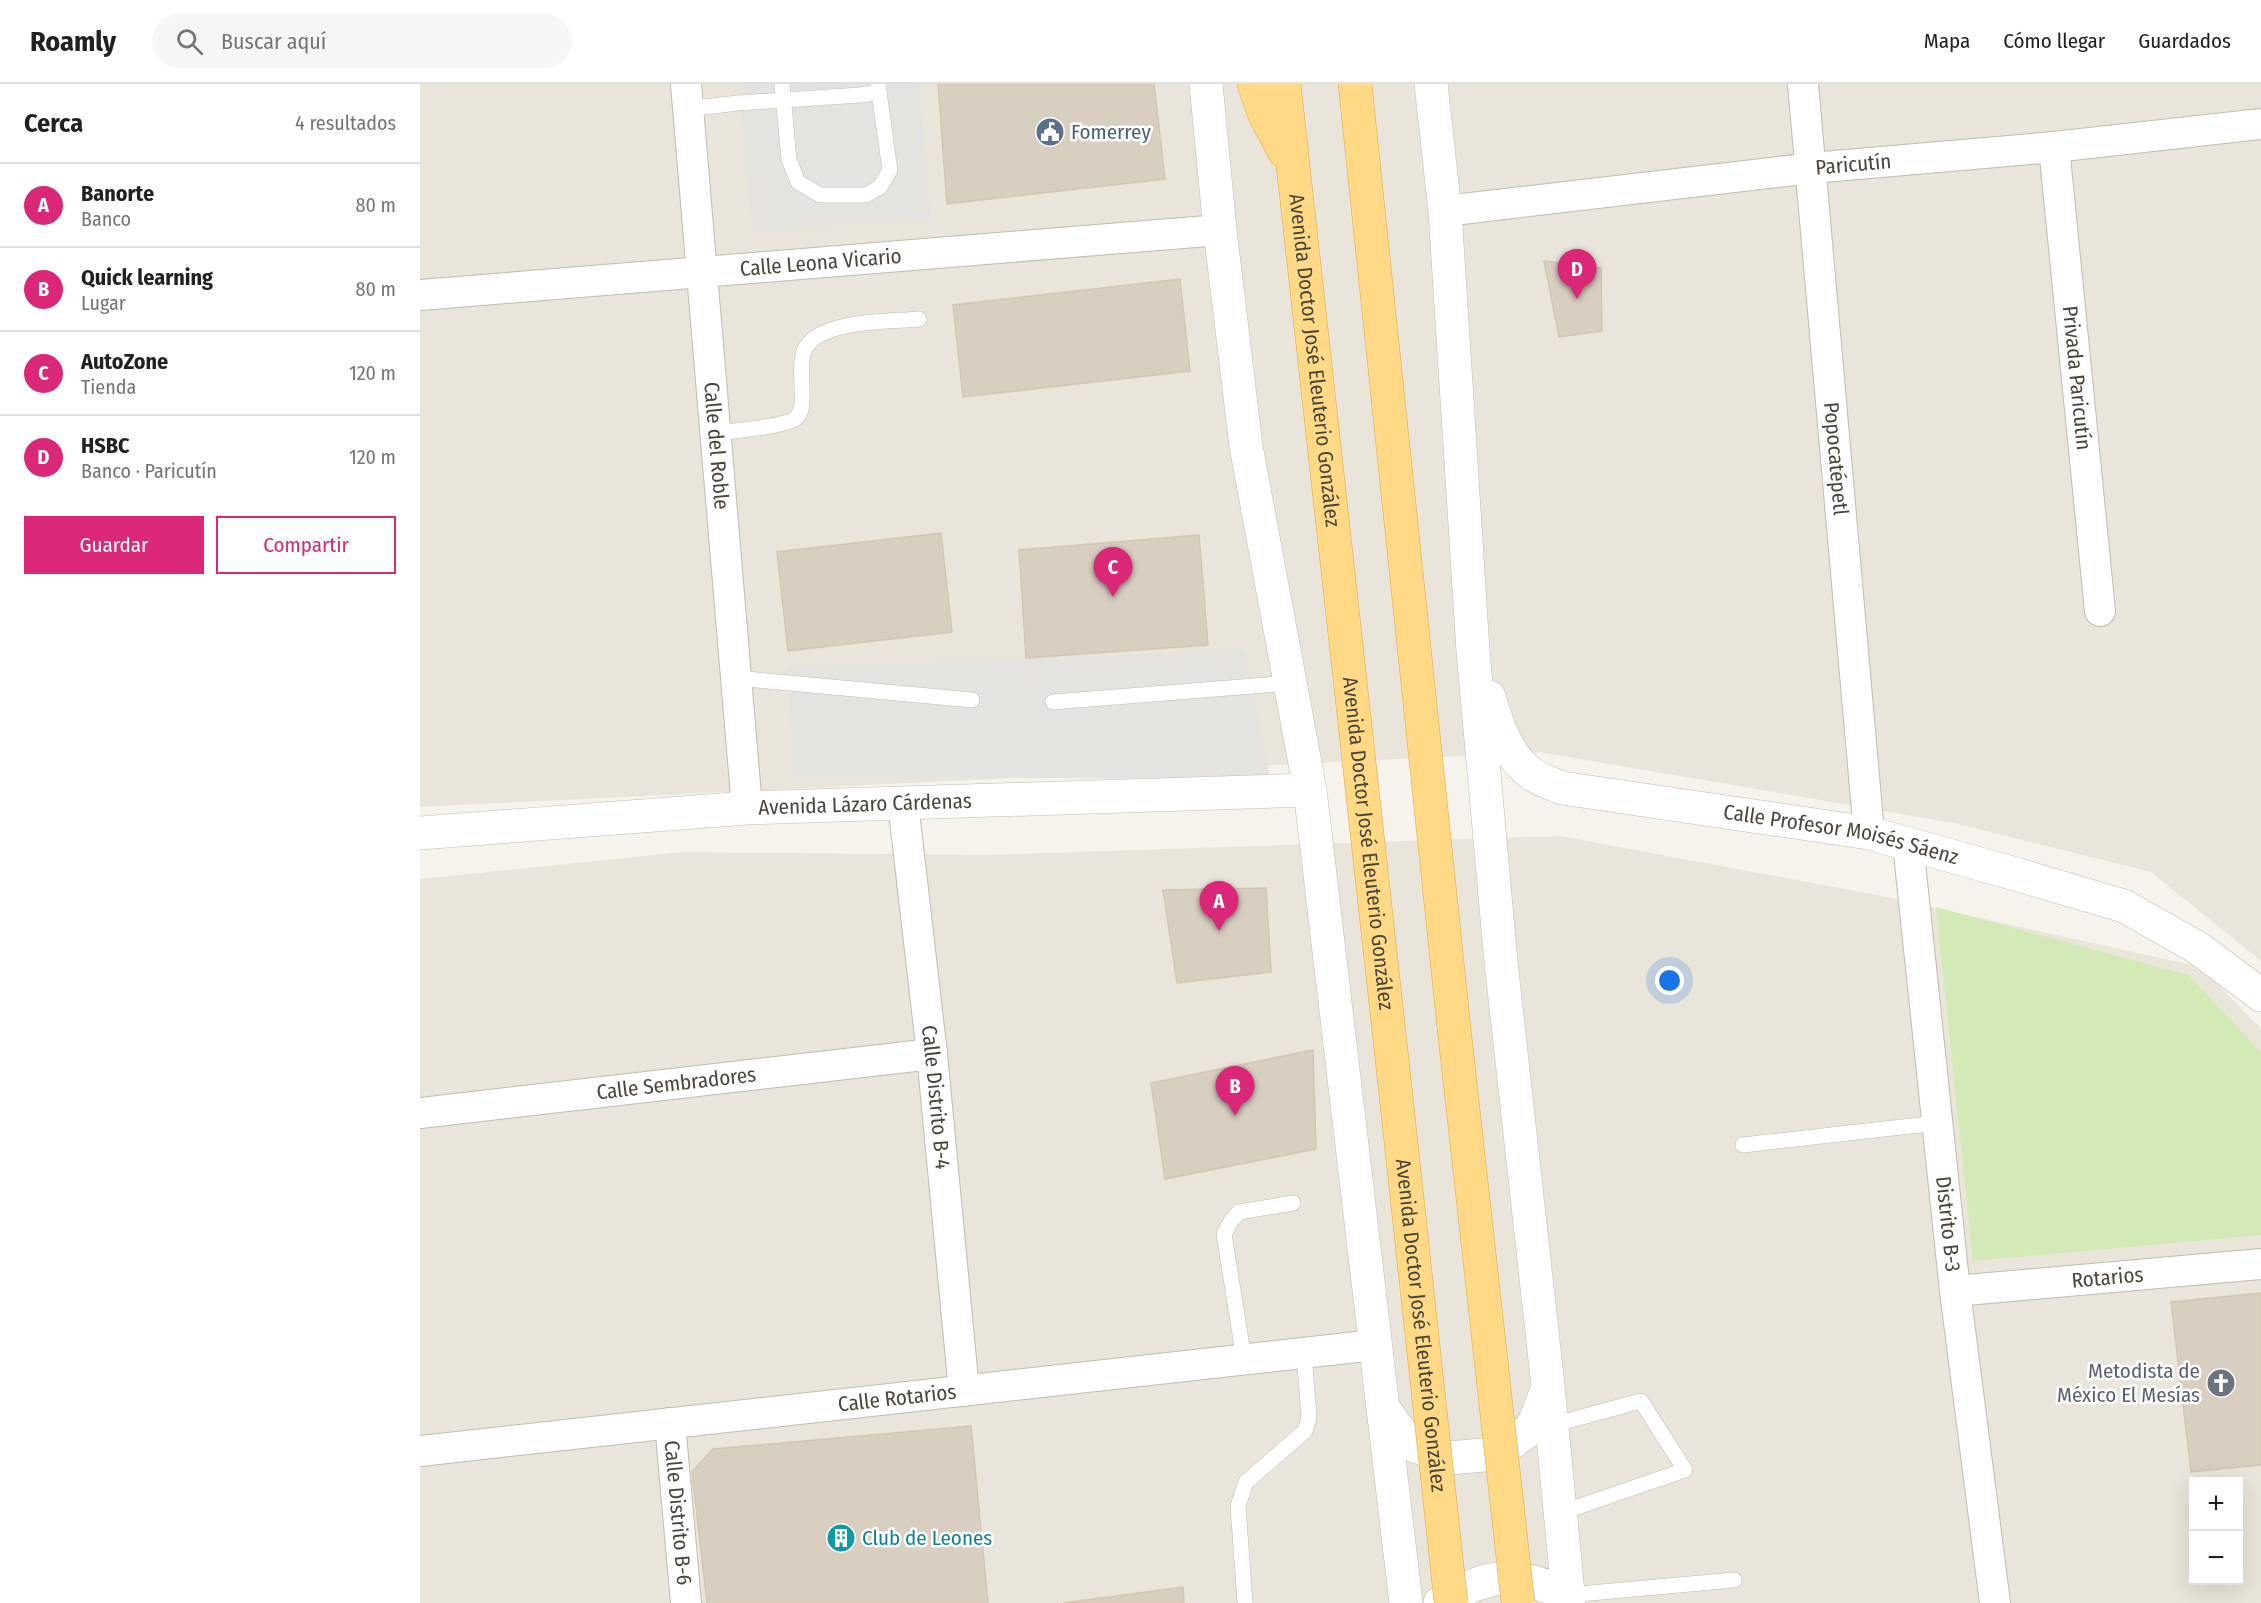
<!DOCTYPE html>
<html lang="es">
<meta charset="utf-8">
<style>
body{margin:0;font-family:"Fira Sans Condensed",sans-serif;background:#f6f6f6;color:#202124}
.controls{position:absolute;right:18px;bottom:18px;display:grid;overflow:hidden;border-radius:0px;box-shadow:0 6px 24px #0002}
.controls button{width:54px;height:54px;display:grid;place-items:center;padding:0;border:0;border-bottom:2px solid #e0e0e0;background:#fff;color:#202124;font:30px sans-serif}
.you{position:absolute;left:1250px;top:897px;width:21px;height:21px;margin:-15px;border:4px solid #fff;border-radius:50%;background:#1a73e8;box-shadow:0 0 0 9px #1a73e833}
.badge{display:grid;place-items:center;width:39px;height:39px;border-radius:50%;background:#db2777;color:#fff;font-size:20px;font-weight:700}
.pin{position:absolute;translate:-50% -50px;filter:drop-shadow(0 2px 3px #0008)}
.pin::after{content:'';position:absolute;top:32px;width:21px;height:18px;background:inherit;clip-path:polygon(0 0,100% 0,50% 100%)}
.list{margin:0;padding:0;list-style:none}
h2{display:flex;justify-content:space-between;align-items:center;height:78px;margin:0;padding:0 24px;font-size:26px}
h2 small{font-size:20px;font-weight:400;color:#757577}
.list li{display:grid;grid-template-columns:39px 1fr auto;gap:18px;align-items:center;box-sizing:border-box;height:84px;padding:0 24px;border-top:2px solid #e0e0e0}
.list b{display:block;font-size:22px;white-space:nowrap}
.list p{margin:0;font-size:20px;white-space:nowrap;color:#757577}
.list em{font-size:20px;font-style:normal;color:#757577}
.actions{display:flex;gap:12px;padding:18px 24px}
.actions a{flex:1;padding:14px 0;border:2px solid #db2777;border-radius:0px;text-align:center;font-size:21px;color:#db2777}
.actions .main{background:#db2777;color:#fff}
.icon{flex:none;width:33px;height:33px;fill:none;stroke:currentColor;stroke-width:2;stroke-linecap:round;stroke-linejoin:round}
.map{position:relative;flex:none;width:1841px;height:1519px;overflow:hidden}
header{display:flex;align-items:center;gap:36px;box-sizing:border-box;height:84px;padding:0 30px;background:#fff;border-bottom:2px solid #e0e0e0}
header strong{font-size:28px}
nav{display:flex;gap:33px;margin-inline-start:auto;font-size:21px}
.search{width:420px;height:54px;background:#f6f6f6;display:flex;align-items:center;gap:15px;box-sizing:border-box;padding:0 21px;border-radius:33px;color:#757577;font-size:22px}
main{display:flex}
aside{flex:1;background:#fff}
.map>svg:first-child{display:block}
</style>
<header>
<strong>Roamly</strong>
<div class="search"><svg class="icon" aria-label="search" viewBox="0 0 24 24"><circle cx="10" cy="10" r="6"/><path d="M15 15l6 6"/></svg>Buscar aquí</div>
<nav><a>Mapa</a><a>Cómo llegar</a><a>Guardados</a></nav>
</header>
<main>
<aside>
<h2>Cerca<small>4 resultados</small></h2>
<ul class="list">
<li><span class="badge">A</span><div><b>Banorte</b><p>Banco</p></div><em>80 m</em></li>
<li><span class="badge">B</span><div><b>Quick learning</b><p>Lugar</p></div><em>80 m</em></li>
<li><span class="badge">C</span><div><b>AutoZone</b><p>Tienda</p></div><em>120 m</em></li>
<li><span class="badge">D</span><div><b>HSBC</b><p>Banco · Paricutín</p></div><em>120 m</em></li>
</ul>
<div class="actions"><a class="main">Guardar</a><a>Compartir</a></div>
</aside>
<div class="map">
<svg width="1841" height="1519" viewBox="0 0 1841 1519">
<rect width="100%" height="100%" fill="#f6f3ec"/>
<g fill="#eae5da" fill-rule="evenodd">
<path d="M0,0H1841V877L1731,788L1534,739L1120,668L0,723Z"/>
<path d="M1140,752L1457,811L1781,883L1841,945V1519H0V795L263,768L565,771ZM1774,1398H1818V1496H1774Z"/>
</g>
<path fill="#d2eab5" d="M1516,823L1768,891L1841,968V1151L1553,1177Z"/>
<g fill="#e5e3e0">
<path d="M319,0H499L511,135L332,148Z"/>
<path d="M825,566L850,695L373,693L368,584Z"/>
</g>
<g fill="#d8cfc1" stroke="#d3c7b4" stroke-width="1.5">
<path d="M518,0H734L745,95L527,120Z"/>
<path d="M1124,177L1181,184L1182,247L1139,253Z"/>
<path d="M760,195L770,287L543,313L533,221Z"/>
<path d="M521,449L532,548L368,567L357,468Z"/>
<path d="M779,451L788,561L606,574L599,466Z"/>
<path d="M846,804L851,888L757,899L743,806Z"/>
<path d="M893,966L896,1065L745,1095L731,999Z"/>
<path d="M1841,1209V1381L1771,1388L1751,1218Z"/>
<path d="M551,1342L568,1519H287L272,1388L293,1365Z"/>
<path d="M763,1503L764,1519H643Z"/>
</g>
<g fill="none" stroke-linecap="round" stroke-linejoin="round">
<g stroke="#c2bbae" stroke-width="16">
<g id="service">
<path d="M362,0L369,76L378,98L400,111H446L460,103L470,86L459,8"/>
<path d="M268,25L318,19L440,11L459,8L458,0"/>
<path d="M294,349C311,347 365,343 376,334C384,326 382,314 382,303C382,292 380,277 384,267C397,235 470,238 499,235"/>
<path d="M316,594L552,616"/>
<path d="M633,618L870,599"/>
<path d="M1323,1061L1517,1039"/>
<path d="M824,1275L804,1150L811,1137L819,1128L873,1119"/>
<path d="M1132,1341L1221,1317L1265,1386L1140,1429"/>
<path d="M1148,1511L1314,1496"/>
<path d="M825,1519L818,1422L826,1398L885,1347L889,1333L884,1269"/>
</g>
</g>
<g stroke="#c2bbae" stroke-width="32">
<g id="minor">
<path id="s1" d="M266,0L327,724"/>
<path id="s2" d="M1383,0L1449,749"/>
<path id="s3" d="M1634,63L1680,527"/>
<path id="s4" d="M1025,127L1392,84L1634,63L1841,40"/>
<path id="s5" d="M0,211L800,146"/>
<path id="s6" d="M483,719L512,970L544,1307"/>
<path id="s7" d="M1488,760L1535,1207L1575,1519"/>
<path id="s8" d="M0,1029L512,970"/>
<path id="s9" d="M1535,1207L1841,1180"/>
<path id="s10" d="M250,1339L266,1519"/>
<path id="s11" d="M0,1367L955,1261"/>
</g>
</g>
<g stroke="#c2bbae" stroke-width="34">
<g id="tertiary">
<path d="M786,0L800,146L826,362L890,706L986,1519"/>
<path d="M1011,0L1025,127L1053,567L1081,878L1128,1302L1149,1519"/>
<path id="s12" d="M1069,613C1077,640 1087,673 1112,690C1120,696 1133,700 1142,704L1449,749L1585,787L1704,822L1778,864L1841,911"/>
<path id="s13" d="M0,749L327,724L890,706"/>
<path d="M964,1325L989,1360L1029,1374L1075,1370L1112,1344L1127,1306"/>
<path d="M1020,1519C1068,1488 1096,1487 1148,1511"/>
</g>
</g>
<g stroke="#e0a43c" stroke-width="34">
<g id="trunk">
<path d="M834,0L844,29L864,67"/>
<path id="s14" d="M864,0L970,957"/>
<path d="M935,0L1034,944"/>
</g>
</g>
<use href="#service" stroke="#fff" stroke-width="15"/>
<use href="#minor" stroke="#fff" stroke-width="30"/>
<use href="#tertiary" stroke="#fff" stroke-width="33"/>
<use href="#trunk" stroke="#ffd985" stroke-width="33"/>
<g stroke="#e0a43c" stroke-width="34" stroke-linecap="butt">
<g id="trunk-bridge">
<path d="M1034,944L1098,1519"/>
<path id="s15" d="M970,957L1031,1519"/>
</g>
</g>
<use href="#trunk-bridge" stroke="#ffd985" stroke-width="33"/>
</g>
<defs>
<g id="civic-disc" transform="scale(1.5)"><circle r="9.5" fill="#5c6f8a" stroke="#fff"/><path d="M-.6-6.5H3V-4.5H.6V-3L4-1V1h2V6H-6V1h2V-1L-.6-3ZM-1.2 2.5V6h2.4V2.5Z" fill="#fff"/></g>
<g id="church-disc" transform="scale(1.5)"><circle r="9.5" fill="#6b7280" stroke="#fff"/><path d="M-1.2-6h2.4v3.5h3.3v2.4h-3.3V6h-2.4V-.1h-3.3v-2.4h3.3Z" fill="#fff"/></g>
<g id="building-disc" transform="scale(1.5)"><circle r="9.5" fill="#0f9aa8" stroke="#fff"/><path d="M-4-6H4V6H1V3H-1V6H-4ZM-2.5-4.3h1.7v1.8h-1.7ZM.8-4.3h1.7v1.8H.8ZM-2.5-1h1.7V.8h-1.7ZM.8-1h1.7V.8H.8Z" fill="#fff"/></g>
</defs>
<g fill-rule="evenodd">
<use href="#civic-disc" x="630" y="48"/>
<use href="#church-disc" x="1801" y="1299"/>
<use href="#building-disc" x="421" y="1454"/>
</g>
<g text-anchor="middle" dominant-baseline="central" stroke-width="5" stroke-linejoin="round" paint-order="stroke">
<g font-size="21" fill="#4e5e75" stroke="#fff" text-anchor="start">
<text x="651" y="48">Fomerrey</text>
</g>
<g font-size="21" fill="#4b4439" stroke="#fff">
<text stroke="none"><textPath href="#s4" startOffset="411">Paricutín</textPath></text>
<text stroke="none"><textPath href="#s5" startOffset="402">Calle Leona Vicario</textPath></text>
<text stroke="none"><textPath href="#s14" startOffset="278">Avenida Doctor José Eleuterio González</textPath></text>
<text stroke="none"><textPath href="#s3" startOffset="232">Privada Paricutín</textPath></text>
<text stroke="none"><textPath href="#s1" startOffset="363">Calle del Roble</textPath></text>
<text stroke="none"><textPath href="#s2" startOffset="376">Popocatépetl</textPath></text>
<text stroke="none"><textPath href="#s13" startOffset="446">Avenida Lázaro Cárdenas</textPath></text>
<text stroke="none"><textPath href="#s12" startOffset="406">Calle Profesor Moisés Sáenz</textPath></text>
<text stroke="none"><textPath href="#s14" startOffset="764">Avenida Doctor José Eleuterio González</textPath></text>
<text stroke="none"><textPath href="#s8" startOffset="258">Calle Sembradores</textPath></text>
<text stroke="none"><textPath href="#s6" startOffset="296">Calle Distrito B-4</textPath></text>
<text stroke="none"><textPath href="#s7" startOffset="382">Distrito B-3</textPath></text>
<text stroke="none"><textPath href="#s9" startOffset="153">Rotarios</textPath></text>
<text stroke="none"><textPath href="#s15" startOffset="286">Avenida Doctor José Eleuterio González</textPath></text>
<text stroke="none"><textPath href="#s11" startOffset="480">Calle Rotarios</textPath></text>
<text stroke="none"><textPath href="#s10" startOffset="90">Calle Distrito B-6</textPath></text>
</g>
<g font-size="21" fill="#5b616d" stroke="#fff" text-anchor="end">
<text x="1780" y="1287">Metodista de<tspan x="1780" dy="24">México El Mesías</tspan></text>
</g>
<g font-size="21" fill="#0d838f" stroke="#fff" text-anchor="start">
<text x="442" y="1454">Club de Leones</text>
</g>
</g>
</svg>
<div class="controls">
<button>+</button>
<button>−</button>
</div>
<div class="you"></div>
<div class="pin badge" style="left:799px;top:847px">A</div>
<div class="pin badge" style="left:815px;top:1032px">B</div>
<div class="pin badge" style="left:693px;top:513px">C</div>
<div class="pin badge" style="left:1157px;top:215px">D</div>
</div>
</main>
